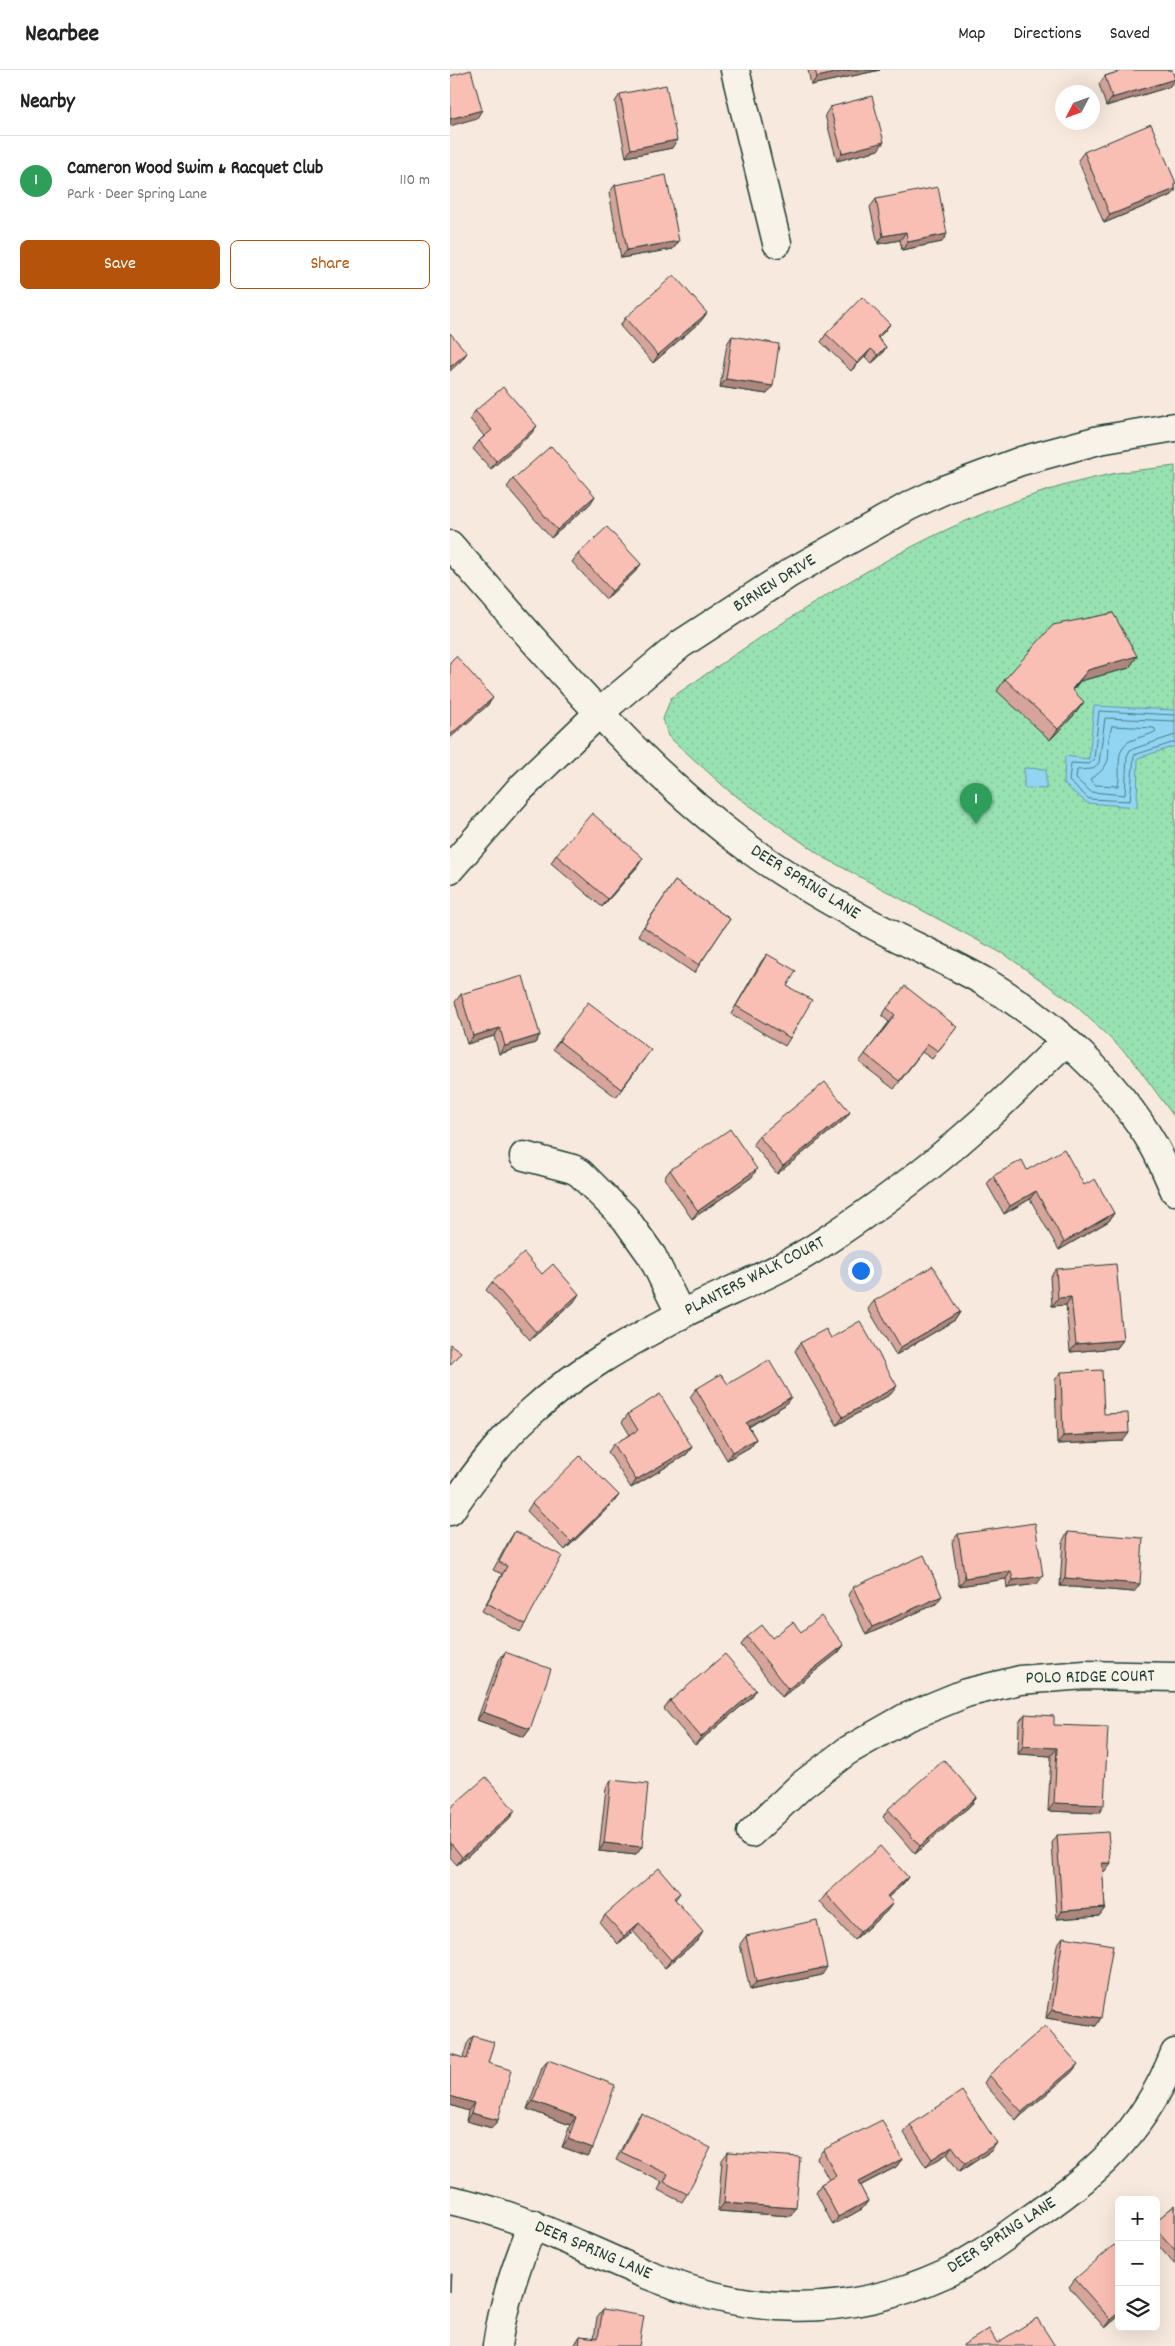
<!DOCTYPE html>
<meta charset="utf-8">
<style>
body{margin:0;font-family:Dekko,sans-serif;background:#f2f2f2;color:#222}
.controls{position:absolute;right:15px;bottom:15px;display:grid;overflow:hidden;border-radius:8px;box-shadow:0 5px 20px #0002}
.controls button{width:45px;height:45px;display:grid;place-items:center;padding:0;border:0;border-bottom:1px solid #e0e0e0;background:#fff;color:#222;font:25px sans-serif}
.compass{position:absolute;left:605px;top:15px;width:45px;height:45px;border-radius:50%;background:#fff;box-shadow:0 5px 20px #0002;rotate:229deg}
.you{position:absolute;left:410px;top:1200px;width:18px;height:18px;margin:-12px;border:4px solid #fff;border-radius:50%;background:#1a73e8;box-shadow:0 0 0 8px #1a73e833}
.badge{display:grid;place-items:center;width:32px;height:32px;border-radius:50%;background:#b45309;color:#fff;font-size:16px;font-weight:700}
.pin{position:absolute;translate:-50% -41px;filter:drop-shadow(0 1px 2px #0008)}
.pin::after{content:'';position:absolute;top:26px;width:18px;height:15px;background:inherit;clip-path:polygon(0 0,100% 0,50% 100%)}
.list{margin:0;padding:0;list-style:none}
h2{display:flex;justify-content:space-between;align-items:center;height:65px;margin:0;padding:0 20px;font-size:21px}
h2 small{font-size:16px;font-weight:400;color:#767676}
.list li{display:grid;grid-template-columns:32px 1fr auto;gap:15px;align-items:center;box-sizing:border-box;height:90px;padding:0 20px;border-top:1px solid #e0e0e0}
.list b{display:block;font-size:19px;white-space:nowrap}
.list p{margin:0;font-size:16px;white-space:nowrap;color:#767676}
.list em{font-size:16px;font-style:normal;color:#767676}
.actions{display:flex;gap:10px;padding:15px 20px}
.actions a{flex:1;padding:11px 0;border:1px solid #b45309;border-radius:8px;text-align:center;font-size:18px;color:#b45309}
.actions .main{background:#b45309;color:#fff}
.icon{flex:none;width:28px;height:28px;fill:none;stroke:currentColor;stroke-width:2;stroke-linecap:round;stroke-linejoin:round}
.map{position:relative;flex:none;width:725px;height:2276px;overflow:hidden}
header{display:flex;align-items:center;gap:30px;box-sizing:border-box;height:70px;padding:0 25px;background:#fff;border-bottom:1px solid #e0e0e0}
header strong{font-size:24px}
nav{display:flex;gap:28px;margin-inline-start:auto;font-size:18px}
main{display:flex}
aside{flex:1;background:#fff}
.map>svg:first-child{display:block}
</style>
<header>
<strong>Nearbee</strong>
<nav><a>Map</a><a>Directions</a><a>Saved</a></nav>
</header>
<main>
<aside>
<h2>Nearby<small></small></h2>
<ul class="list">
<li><span class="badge" style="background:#2e9e5b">1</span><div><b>Cameron Wood Swim &amp; Racquet Club</b><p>Park · Deer Spring Lane</p></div><em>110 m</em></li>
</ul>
<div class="actions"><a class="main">Save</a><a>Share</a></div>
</aside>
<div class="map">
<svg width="725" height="2276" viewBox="0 0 725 2276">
<defs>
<pattern id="park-dots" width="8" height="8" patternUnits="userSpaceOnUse" patternTransform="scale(1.25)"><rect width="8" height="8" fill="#98e1b1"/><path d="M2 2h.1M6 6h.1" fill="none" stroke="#83c299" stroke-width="1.8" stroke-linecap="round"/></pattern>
</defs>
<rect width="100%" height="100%" fill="#f8e9de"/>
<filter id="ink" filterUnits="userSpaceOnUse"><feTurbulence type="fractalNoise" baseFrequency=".02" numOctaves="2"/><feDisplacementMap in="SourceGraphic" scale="10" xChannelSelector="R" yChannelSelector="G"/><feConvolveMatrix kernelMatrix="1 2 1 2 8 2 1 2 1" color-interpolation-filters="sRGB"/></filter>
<g filter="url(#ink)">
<path fill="url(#park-dots)" stroke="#5c8f72" d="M725,396V1048L682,989L623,933L557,886L373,787L279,721L218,666L213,649L221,628C356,536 494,439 657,405C679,400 703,399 725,396Z"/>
<g fill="#91d5f3" stroke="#6398a7">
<path d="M644,636L725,640V676L688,688L687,737L637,733L614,714L615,686L639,689Z"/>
<path d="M574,698L596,699V719L574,718Z"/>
</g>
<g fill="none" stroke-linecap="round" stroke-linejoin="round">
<g stroke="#4d7a80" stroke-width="1">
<path d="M725,645L649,641L644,690L639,694L621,693L619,711L639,729L680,731L684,685L725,672"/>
<path d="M725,651L655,648L649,693L642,699L627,700L626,709L641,722L675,725L677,686L680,680L725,665"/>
<path d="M662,656L704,658L706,661C701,665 692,666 685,669C662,676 672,699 668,716L645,715L640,709C670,691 652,682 662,656Z"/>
</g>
<g stroke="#1f3d34" stroke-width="31">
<g id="minor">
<path d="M285,0L327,173"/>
<path d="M0,475C92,578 179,688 290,772C326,800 367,824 407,846C449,870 493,888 535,912C601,951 665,1009 704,1076C712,1090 718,1106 725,1121"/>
<path d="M0,799L69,720L150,642L231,574L340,503L459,436L496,419L571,391L649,370L725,357"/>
<path d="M74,1086L123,1099L130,1103L175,1148L202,1186L231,1245"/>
<path d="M0,1441C23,1407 49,1371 79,1344C124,1302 177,1273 230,1245C277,1221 327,1203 371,1174C423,1140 474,1103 521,1061C554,1033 584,1001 615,972"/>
<path d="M301,1763L352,1715L397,1681L455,1648L516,1623L570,1610L635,1605L725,1607"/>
<path d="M0,2130C70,2144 132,2178 198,2205C299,2245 394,2250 494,2204C522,2191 548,2172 573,2154C644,2105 692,2066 725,1983"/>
<path d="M47,2276C53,2233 67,2194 83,2154"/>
</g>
</g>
<use href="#minor" stroke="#f7f3e8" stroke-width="28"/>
</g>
<g fill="#d7a49b" stroke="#1f3d34">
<path d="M358,0H430L361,15Z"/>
<path d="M671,0H722L725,9L719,17L656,36L649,14L655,6L671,1Z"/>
<path d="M170,24L222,78L176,87L165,32Z"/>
<path d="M380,37L428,80L387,91L375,45Z"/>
<path d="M634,82L725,111V121L722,125L654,153L628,90Z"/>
<path d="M165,115L229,171L223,179L171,188L159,123Z"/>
<path d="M426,129L492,172L452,180L450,170L428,174L420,137Z"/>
<path d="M175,248L251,251L203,293L170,256Z"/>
<path d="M440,254L434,262L428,268L436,277L431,285L422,293L415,287L401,301L371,272L376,264Z"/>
<path d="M282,266L317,324L270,317L277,274Z"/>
<path d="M25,341L81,364L41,399L23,379L29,371L34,366L20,349Z"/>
<path d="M63,409L145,426L140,434L101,468L57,417Z"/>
<path d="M128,484L191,494L185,502L156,529L122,492Z"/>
<path d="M687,586L679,598L630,611L623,620L626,643L600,670L547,621L555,609Z"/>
<path d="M106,785L188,796L152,837L101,793Z"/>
<path d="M225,811L280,849L244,903L188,865Z"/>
<path d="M317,884L337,916L340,968L335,976L281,944L311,892Z"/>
<path d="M11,924L90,965L85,973L49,984L44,966L17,974L5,932Z"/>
<path d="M437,938L507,957L482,989L472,982L444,1019L409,992L439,952L432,946Z"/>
<path d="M109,971L195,988L166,1027L103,979Z"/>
<path d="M400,1042L394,1050L327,1104L303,1074L309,1066Z"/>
<path d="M220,1100L302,1107L242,1149L214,1108Z"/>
<path d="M577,1100L634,1115L664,1143L659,1151L609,1180L580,1129L554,1144L537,1114L543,1106Z"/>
<path d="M606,1199L673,1270L667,1278L620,1282L616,1235L602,1236L600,1207Z"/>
<path d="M92,1204L124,1232L80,1270L36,1220L42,1212Z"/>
<path d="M424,1231L510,1242L505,1250L446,1285L418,1239Z"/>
<path d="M381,1268L441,1324L387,1355L345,1281L350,1273Z"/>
<path d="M611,1302L673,1371L607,1374L605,1310Z"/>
<path d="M278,1314L335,1335L299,1357L306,1369L300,1377L277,1390L240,1327L246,1319Z"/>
<path d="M178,1344L242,1377L236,1385L181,1418L158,1382L164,1374L180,1365L172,1352Z"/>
<path d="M169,1425L163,1433L115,1480L77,1441L82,1433Z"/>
<path d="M65,1461L75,1554L70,1562L32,1541L52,1504L43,1500L60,1469Z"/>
<path d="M618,1462L684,1522L610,1516L613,1470Z"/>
<path d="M508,1464L587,1514L557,1518L556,1509L509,1516L502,1472Z"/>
<path d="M403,1517L486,1534L416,1565L398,1525Z"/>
<path d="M351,1562L394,1575L388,1583L332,1627L291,1575L297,1567L322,1568Z"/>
<path d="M55,1582L80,1659L74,1667L27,1650L49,1590Z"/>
<path d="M301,1628L245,1675L214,1639L220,1631Z"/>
<path d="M575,1644L604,1655L649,1743L598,1741L601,1686L568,1684L569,1652Z"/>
<path d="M161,1710L192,1777L186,1785L149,1781L156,1718Z"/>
<path d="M527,1727L521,1735L465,1784L433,1747L438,1739Z"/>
<path d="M0,1738L59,1749L7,1795L0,1787Z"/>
<path d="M607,1765L655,1801H652L655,1838L649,1846L607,1849L602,1773Z"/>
<path d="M458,1807L452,1815L438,1827L437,1841L404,1870L370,1832L376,1824Z"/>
<path d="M230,1823L225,1830L248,1870L215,1898L183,1861L168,1874L150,1853L155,1845Z"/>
<path d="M296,1866L372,1905L300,1920L290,1874Z"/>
<path d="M613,1867L646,1956L596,1948L607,1875Z"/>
<path d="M23,1966L38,1993L48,2050L42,2058L16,2051L18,2041L0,2035V1984L13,1988L17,1974Z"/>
<path d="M98,1990L143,2078L137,2086L112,2077L120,2055L77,2039L92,1998Z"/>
<path d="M622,2002L566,2050L534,2013L539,2005Z"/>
<path d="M191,2043L237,2124L232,2132L208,2120L212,2112L166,2090L185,2051Z"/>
<path d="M460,2055L541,2081L509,2102L497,2084L476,2097L454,2063Z"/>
<path d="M373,2080L452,2089L446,2097L410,2116L418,2131L412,2139L383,2155L366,2122L371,2114L379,2110L367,2088Z"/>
<path d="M278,2082L341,2146L268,2141L272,2090Z"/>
<path d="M725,2135V2195L706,2173V2151Z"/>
<path d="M669,2180V2246L655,2258L619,2217L625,2209Z"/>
<path d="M153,2239L189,2276H125V2274L130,2266L144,2268L147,2247Z"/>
</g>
<g fill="#af867e" stroke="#1f3d34">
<path d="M399,0H430L361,15L367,7Z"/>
<path d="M725,9L719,17L656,36L662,28Z"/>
<path d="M32,40L27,48L0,56V49Z"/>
<path d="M227,70L222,78L176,87L181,79Z"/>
<path d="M434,72L428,80L387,91L392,83Z"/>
<path d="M725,119V121L722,125L654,153L660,145Z"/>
<path d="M456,162L450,170L428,174L433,166Z"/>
<path d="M497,164L492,172L452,180L458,172Z"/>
<path d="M229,171L223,179L171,188L177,180Z"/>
<path d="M257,243L251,251L203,293L208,285Z"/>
<path d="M440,254L434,262L421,275L427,267Z"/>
<path d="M436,277L431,285L422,293L428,285Z"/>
<path d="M421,279L415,287L401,301L407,293Z"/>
<path d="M17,283L11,291L0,301V297Z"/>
<path d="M276,309L323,316L317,324L270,317Z"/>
<path d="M87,356L81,364L41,399L46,391Z"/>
<path d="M145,426L140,434L101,468L107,460Z"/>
<path d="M191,494L185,502L156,529L162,521Z"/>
<path d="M687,586L679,598L630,611L614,630L638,600Z"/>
<path d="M43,628L37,636L0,668V665Z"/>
<path d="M634,632L626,643L600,670L608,659Z"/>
<path d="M193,788L188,796L152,837L158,829Z"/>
<path d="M50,958L44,966L17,974L23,966Z"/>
<path d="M90,965L85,973L49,984L55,976Z"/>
<path d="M400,1042L394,1050L327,1104L333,1096Z"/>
<path d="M307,1099L302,1107L242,1149L248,1141Z"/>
<path d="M586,1121L580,1129L554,1144L560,1136Z"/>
<path d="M664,1143L659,1151L609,1180L614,1172Z"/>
<path d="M129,1224L124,1232L80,1270L86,1262Z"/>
<path d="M621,1227L616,1235L602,1236L608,1228Z"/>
<path d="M510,1242L505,1250L446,1285L451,1277Z"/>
<path d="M673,1270L667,1278L620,1282L626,1274Z"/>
<path d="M447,1316L441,1324L387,1355L393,1347Z"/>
<path d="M341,1327L335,1335L291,1361L296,1353Z"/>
<path d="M679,1363L673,1371L607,1374L613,1366Z"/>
<path d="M306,1369L300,1377L277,1390L283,1382Z"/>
<path d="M242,1377L236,1385L181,1418L186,1410Z"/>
<path d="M169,1425L163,1433L115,1480L121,1472Z"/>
<path d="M561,1501L556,1509L509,1516L515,1508Z"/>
<path d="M593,1506L587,1514L557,1518L563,1510Z"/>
<path d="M615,1508L690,1514L684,1522L610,1516Z"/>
<path d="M492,1526L486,1534L416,1565L422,1557Z"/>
<path d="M394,1575L388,1583L332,1627L338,1619Z"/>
<path d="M306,1620L301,1628L245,1675L251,1667Z"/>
<path d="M33,1642L80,1659L74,1667L27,1650Z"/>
<path d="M573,1676L607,1678L601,1686L568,1684Z"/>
<path d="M527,1727L521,1735L465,1784L470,1776Z"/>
<path d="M604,1733L654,1735L649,1743L598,1741Z"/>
<path d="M65,1741L59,1749L7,1795L12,1787Z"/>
<path d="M154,1773L192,1777L186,1785L149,1781Z"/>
<path d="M652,1793H661L655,1801H646Z"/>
<path d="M458,1807L452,1815L431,1834L437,1826Z"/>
<path d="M443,1833L437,1841L404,1870L410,1862Z"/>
<path d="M655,1838L649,1846L607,1849L612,1841Z"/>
<path d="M189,1853L183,1861L168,1874L174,1866Z"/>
<path d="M253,1862L248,1870L215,1898L221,1890Z"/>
<path d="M377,1897L372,1905L300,1920L306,1912Z"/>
<path d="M602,1940L651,1948L646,1956L596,1948Z"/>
<path d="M628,1994L622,2002L566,2050L572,2042Z"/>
<path d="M0,2026L24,2033L18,2041L0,2035Z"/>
<path d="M83,2031L126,2047L120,2055L77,2039Z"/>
<path d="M21,2043L48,2050L42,2058L16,2051Z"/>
<path d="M118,2069L143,2078L137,2086L112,2077Z"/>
<path d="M547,2073L541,2081L509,2102L515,2094Z"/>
<path d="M502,2076L497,2084L476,2097L482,2089Z"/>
<path d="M452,2089L446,2097L402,2120L408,2112Z"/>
<path d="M418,2131L412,2139L383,2155L388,2147Z"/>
<path d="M274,2133L346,2138L341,2146L268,2141Z"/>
<path d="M669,2243V2246L655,2258L661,2250Z"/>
</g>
<g fill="#fabfb4" stroke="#1f3d34">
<path d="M21,0L32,40L0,49V6Z"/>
<path d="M365,0H399L367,7Z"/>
<path d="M674,0H722L725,9L662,28L655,6Z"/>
<path d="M216,15L227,70L181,79L170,24Z"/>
<path d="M422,26L434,72L392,83L380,37Z"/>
<path d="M701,54L725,111V119L660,145L634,82Z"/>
<path d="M216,105L229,171L177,180L165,115Z"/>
<path d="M488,117L497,164L458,172L456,162L433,166L426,129Z"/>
<path d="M224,205L257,243L208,285L175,248Z"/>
<path d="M412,227L440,254L427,267L436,277L428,285L421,279L407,293L376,264Z"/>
<path d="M0,263L17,283L0,297Z"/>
<path d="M282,266L329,274L323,316L276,309Z"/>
<path d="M53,317L87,356L46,391L29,371L42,360L25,341Z"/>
<path d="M101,376L145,426L107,460L63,409Z"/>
<path d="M157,457L191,494L162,521L128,484Z"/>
<path d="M663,543L687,586L638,600L622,619L634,632L608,659L555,609L603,555Z"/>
<path d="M6,586L43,628L0,665V592Z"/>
<path d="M142,743L193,788L158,829L106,785Z"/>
<path d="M225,811L280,849L249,895L194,857Z"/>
<path d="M317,884L346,901L337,916L362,930L340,968L286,936Z"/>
<path d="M73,906L90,965L55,976L50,958L23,966L11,924Z"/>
<path d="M455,916L507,957L488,981L478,974L449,1011L415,984L445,945L437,938Z"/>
<path d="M138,932L201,980L171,1019L109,971Z"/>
<path d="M375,1012L400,1042L333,1096L309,1066Z"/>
<path d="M280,1059L307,1099L248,1141L220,1100Z"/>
<path d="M614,1079L634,1115L645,1109L664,1143L614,1172L586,1121L560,1136L543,1106L572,1090L577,1100Z"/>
<path d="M74,1183L92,1204L103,1194L129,1224L86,1262L42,1212Z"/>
<path d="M666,1194L673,1270L626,1274L621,1227L608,1228L606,1199Z"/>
<path d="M483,1196L510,1242L451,1277L424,1231Z"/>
<path d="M410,1251L447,1316L393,1347L350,1273L376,1259L381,1268Z"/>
<path d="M0,1274L11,1282L0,1295Z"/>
<path d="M319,1290L341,1327L296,1353L306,1369L283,1382L246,1319L271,1304L278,1314Z"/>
<path d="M652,1300L654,1344L678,1343L679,1363L613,1366L611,1302Z"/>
<path d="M210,1324L242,1377L186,1410L164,1374L188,1360L178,1344Z"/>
<path d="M130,1386L169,1425L121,1472L82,1433Z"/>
<path d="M585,1453L593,1506L563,1510L561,1501L515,1508L508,1464Z"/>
<path d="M65,1461L112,1486L75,1554L37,1533L57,1496L49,1492Z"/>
<path d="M618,1462L693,1468L690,1514L615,1508Z"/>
<path d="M474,1485L492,1526L422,1557L403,1517Z"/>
<path d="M371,1546L394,1575L338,1619L297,1567L312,1555L322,1568L343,1552L351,1562Z"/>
<path d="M55,1582L101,1599L80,1659L33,1642Z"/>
<path d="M275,1584L306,1620L251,1667L220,1631Z"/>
<path d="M575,1644L604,1646V1655L658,1657L654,1735L604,1733L607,1678L573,1676Z"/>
<path d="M494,1690L527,1727L470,1776L438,1739Z"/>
<path d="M36,1707L65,1741L12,1787L0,1772V1738Z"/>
<path d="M161,1710L198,1714L192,1777L154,1773Z"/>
<path d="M658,1762L661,1793H652L655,1838L612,1841L607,1765Z"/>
<path d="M430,1776L458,1807L437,1826L443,1833L410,1862L376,1824Z"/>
<path d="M209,1798L230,1823L224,1828L253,1862L221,1890L189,1853L174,1866L155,1845Z"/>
<path d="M367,1850L377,1897L306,1912L296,1866Z"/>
<path d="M613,1867L663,1875L651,1948L602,1940Z"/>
<path d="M595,1956L628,1994L572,2042L539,2005Z"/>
<path d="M23,1966L44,1972L38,1993L61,2000L48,2050L21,2043L24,2033L0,2026V1984L17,1989Z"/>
<path d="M98,1990L165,2015L143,2078L118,2069L126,2047L83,2031Z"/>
<path d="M512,2021L547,2073L515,2094L502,2076L482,2089L460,2055Z"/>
<path d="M191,2043L261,2078L237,2124L214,2112L218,2104L171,2082Z"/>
<path d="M432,2050L452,2089L408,2112L418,2131L388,2147L371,2114L386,2106L373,2080Z"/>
<path d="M278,2082L350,2087L346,2138L274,2133Z"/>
<path d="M725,2135V2180L706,2159V2151Z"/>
<path d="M664,2175L669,2180V2243L661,2250L625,2209Z"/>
<path d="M0,2204H1L0,2222Z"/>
<path d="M153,2239L194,2246L189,2276H129L130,2266L148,2268Z"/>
<path d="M587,2248L605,2276H513V2275L539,2259L547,2273Z"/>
</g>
</g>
<g text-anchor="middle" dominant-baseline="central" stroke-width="4" stroke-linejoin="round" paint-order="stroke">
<g font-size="18" fill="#1f3d34" stroke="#f7f3e8">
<text transform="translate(325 514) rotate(-32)">BIRNEN DRIVE</text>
<text transform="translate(355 813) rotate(32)">DEER SPRING LANE</text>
<text transform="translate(305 1207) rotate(-27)">PLANTERS WALK COURT</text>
<text transform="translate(640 1608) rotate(-1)">POLO RIDGE COURT</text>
<text transform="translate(552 2166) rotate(-33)">DEER SPRING LANE</text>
<text transform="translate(143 2181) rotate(23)">DEER SPRING LANE</text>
</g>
</g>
</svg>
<div class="controls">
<button>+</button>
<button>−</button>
<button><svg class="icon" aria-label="layers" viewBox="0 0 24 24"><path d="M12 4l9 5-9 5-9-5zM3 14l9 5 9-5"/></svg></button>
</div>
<svg class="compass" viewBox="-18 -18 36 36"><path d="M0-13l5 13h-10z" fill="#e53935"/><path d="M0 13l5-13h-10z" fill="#767676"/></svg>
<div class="you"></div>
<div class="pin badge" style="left:526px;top:754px;background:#2e9e5b">1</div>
</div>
</main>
